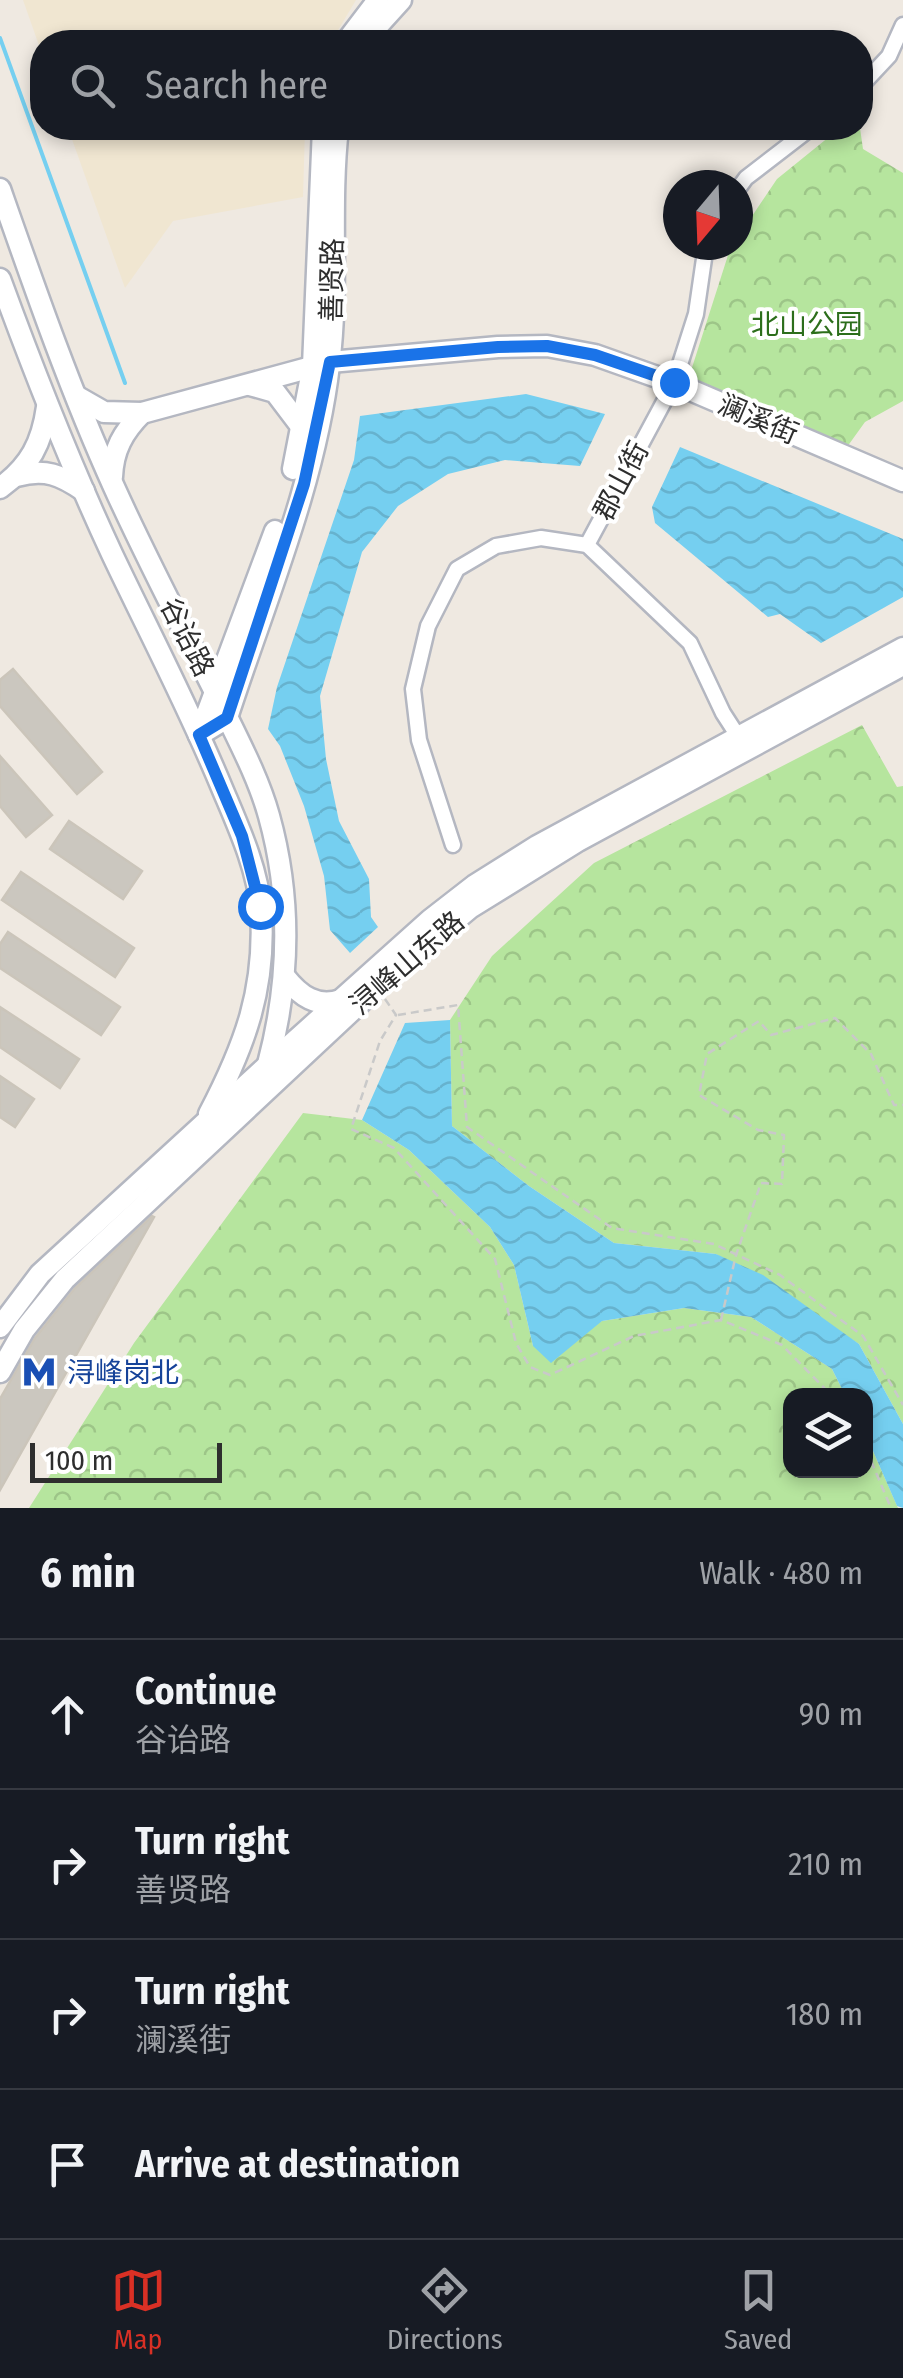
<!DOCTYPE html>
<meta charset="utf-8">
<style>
body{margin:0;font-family:"Fira Sans Condensed","Noto Sans SC",sans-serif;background:#242831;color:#f1f3f6}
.controls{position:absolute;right:30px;bottom:30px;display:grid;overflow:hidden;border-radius:20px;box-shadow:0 5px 15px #0003}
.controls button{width:90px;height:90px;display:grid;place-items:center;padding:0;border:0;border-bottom:2px solid #363941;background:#171b24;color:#f1f3f6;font:50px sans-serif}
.compass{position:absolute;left:663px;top:170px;width:90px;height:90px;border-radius:50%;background:#171b24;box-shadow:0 5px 15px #0003;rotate:199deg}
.scale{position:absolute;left:30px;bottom:25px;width:192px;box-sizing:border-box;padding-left:10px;border:5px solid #2e2e2e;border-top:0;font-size:28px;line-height:35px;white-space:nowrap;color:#2e2e2e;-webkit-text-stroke:8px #fff;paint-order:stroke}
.stop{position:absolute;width:30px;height:30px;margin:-22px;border:8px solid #1a73e8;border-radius:50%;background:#fff}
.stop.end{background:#1a73e8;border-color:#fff;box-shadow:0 2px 10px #0008}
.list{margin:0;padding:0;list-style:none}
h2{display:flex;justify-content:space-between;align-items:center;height:130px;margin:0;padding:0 40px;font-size:42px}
h2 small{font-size:32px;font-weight:400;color:#9ea1a6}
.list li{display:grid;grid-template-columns:65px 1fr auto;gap:30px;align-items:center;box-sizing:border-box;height:150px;padding:0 40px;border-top:2px solid #363941}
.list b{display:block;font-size:38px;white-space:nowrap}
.list p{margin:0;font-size:32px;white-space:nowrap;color:#9ea1a6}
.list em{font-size:32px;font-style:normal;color:#9ea1a6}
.icon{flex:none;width:55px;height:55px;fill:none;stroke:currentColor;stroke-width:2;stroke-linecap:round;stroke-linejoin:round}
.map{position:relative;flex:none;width:903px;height:1508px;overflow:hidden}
.search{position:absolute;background:#171b24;box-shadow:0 5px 15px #0003;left:30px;right:30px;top:30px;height:110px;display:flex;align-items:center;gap:25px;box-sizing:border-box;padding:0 35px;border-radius:40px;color:#9ea1a6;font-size:38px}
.sheet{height:730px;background:#171b24}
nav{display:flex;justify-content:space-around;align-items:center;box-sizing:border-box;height:140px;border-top:2px solid #363941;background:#171b24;font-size:28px;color:#9ea1a6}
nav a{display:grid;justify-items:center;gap:5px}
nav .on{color:#d93025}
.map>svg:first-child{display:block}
</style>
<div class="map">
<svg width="903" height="1508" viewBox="0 0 903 1508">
<defs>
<pattern id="forest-crowns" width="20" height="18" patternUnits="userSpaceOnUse" patternTransform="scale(2.5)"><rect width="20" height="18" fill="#b6e59e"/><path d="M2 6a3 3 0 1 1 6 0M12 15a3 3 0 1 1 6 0" fill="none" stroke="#9dc588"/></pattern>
<pattern id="water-waves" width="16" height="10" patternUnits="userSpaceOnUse" patternTransform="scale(2.5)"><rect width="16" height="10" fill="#75cff0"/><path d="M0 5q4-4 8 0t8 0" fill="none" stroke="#66b2ce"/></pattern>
</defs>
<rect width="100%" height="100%" fill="#efe9e1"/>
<g fill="#f0e6d1">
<path d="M23,0H356L331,42H42V54Z"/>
<path d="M68,128H305L303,197L173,221L125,288Z"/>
</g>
<g fill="url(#forest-crowns)">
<path d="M840,128H860L863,149L903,173V401L865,422L847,447L689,377L730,249L738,245V237L777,179Z"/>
<path d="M862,725L897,787L903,786V1424L859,1344L716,1254L614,1243L529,1186L452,1126L450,1020L492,956L594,863Z"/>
<path d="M303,1113L362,1120L409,1150L490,1227L514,1265L533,1346L602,1321L684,1308L751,1317L832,1369L845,1395L790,1396V1470H866V1435L898,1508H29L134,1343Z"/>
</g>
<g fill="url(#water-waves)">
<path d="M526,394L605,414L580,466L505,460L448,474L398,506L362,552L320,696L326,759L339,821L369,879L371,917L378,927L350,953L330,930L324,876L304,806L280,746L268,729L277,687L354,460L360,416Z"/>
<path d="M680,447L903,539V597L821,643L780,614L768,617L655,523L652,507Z"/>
<path d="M450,1020L452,1126L529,1186L614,1243L716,1254L763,1275L859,1344L903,1424V1508L897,1506L866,1435V1396L845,1395L832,1369L751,1317L684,1308L602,1321L551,1363L533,1346L514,1265L490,1227L409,1150L362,1120L405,1023Z"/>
</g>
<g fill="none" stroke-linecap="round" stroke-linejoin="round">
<path stroke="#75cff0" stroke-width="4" d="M0,38L125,383"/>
</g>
<g fill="#cbc7bf" stroke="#cbc5ba" stroke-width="2.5">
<path d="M13,669L102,772L77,794L0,706V680Z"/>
<path d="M0,756L52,815L26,837L0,806Z"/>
<path d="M69,821L142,871L123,899L50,849Z"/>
<path d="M21,872L134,948L115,977L2,900Z"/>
<path d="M8,932L120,1007L101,1035L0,968V944Z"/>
<path d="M0,1007L79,1059L60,1088L0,1047Z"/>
<path d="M0,1076L34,1099L15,1127L0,1117Z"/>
<path d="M152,1216L154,1217L0,1490V1399L35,1338L75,1288Z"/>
</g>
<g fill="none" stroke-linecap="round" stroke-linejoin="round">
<g stroke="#b4b7c1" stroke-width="19">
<g id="street">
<path d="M860,87L889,56L903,25"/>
<path d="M738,189L746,178L811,128"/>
<path d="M587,545L674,383L696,314L706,245"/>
<path d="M453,845L419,740L413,689L428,626L457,569L496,546L541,538L587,545L690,643L723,713L743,744"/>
</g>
</g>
<g stroke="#b4b7c1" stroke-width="25">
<g id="secondary">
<path d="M346,42L378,0"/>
<path d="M363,42L401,0"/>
<path d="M0,189C35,289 70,390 114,487C146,558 183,628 218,698C236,736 258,776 269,816C292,899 290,981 268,1064"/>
<path d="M0,279C34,372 70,464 112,554C149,632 189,708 222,788C238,826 258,869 261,911C266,989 245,1045 209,1114"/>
<path d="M250,385L275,392L303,429"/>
<path d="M76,396L104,412L142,413L330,362L498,347L547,346L595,355L674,383L903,481"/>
<path d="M293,469L313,366L323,128"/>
<path d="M17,476C45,468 61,475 84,491"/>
<path d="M112,477C113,450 123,432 142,413"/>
<path d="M0,488C30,466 42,443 47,407"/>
<path d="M199,735L227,718C264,603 315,486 329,365C339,286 329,206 338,128"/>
<path d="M199,735L275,531"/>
<path d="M285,977C300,996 317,1008 341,1000"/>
<path d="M0,1327L40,1274L268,1065L430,920L475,885L537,846L903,648"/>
<path d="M0,1372L24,1330L65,1279L391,974L470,908L578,841L903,665"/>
</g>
</g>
<g stroke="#c9c9c9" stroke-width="2.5" stroke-dasharray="8 5" stroke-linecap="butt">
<path d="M385,999L396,1015L380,1041L351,1129L394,1148L495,1259L516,1343L530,1367L550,1375L634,1336L721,1320L782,1345L832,1396"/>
<path d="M398,1015L458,1005L467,1127L612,1228L714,1244L780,1275L863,1336L903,1405"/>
<path d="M721,1320L736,1255L761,1183L782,1184L784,1135L758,1130L699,1095L707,1054L759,1021L771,1035L835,1018L871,1054L894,1105H903"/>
<path d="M866,1449L891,1508"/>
</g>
<use href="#street" stroke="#fff" stroke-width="14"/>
<use href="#secondary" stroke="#fff" stroke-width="20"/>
</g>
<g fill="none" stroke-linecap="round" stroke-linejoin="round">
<path stroke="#1a73e8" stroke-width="12" d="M260,906L242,836L199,735L227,718L304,484L330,362L498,347L547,346L595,355L674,382"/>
</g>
<defs>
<g id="metro-bare" transform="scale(2.7)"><path d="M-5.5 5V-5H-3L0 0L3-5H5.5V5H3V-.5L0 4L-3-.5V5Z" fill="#1a4fb4" stroke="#fff" stroke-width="2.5" paint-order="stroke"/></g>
</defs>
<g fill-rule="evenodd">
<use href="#metro-bare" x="39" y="1372"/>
</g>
<g text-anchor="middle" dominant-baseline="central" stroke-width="8" stroke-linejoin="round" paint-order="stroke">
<g font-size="28" fill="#2e2e2e" stroke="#fff">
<text transform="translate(332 280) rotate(-89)">善贤路</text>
<text transform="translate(758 419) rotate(23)">澜溪街</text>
<text transform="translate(621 481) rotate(-62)">郡山街</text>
<text transform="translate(187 637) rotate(63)">谷诒路</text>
<text transform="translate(407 963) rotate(-41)">浔峰山东路</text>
</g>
<g font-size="28" fill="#2c6e1b" stroke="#fff">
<text x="807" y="324">北山公园</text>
</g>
<g font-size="28" fill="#164399" stroke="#fff" text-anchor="start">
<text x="67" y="1372">浔峰岗北</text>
</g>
</g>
</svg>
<div class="controls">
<button><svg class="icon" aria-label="layers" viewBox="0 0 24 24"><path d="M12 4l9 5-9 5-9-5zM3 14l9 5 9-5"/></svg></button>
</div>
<svg class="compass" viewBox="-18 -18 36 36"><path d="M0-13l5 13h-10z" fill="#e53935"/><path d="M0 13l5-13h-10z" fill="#9ea1a6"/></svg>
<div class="scale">100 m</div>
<div class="stop" style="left:260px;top:906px"></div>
<div class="stop end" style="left:674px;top:382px"></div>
<div class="search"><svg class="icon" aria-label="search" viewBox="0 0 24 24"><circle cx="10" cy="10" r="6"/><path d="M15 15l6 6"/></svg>Search here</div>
</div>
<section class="sheet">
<h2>6 min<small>Walk · 480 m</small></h2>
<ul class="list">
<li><svg class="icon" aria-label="ahead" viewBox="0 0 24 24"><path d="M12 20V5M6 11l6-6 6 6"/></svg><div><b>Continue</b><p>谷诒路</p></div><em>90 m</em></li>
<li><svg class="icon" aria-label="right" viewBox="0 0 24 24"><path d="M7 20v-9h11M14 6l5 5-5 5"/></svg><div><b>Turn right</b><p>善贤路</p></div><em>210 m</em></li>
<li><svg class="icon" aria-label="right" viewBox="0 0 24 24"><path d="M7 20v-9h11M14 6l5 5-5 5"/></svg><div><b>Turn right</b><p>澜溪街</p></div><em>180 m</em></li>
<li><svg class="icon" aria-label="arrive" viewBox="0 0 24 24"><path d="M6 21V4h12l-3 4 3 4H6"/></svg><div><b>Arrive at destination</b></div></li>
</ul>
</section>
<nav>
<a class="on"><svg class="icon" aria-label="map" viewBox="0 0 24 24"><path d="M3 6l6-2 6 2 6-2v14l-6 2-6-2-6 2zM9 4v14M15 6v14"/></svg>Map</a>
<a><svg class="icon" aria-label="directions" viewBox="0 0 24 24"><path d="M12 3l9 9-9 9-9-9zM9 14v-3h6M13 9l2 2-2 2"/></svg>Directions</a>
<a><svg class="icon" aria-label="saved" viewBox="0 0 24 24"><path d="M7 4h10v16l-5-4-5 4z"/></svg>Saved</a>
</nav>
